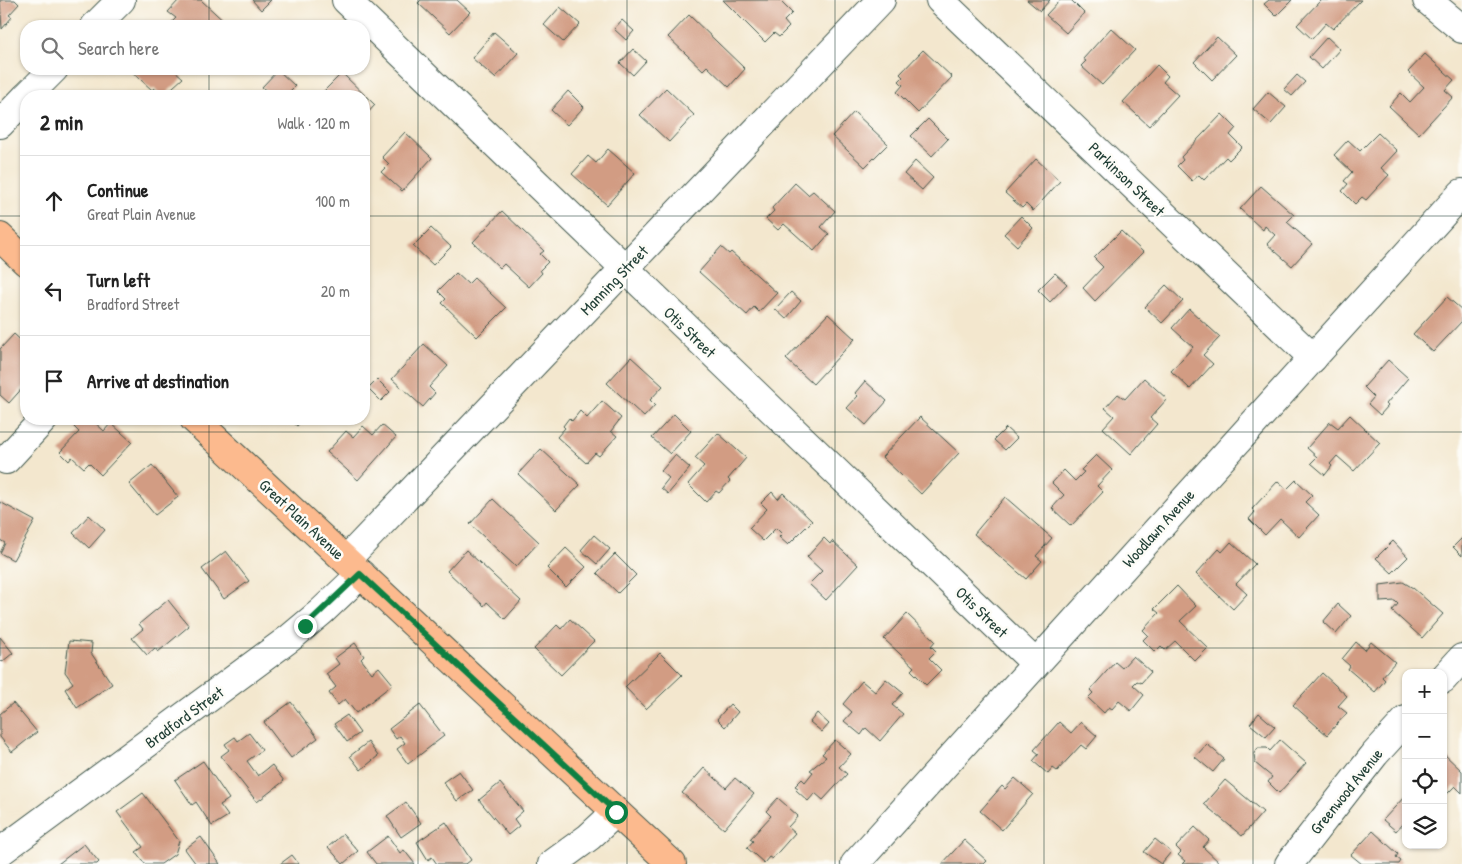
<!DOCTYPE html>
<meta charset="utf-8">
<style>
body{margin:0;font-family:"Patrick Hand",sans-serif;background:#f6f6f6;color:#222}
.controls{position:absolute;right:15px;bottom:15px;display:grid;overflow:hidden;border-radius:10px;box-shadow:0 1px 4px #0004}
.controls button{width:45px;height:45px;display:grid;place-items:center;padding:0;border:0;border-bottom:1px solid #e0e0e0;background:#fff;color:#222;font:25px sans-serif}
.stop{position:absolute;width:15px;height:15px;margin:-11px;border:4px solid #0b8043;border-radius:50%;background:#fff}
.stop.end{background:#0b8043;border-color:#fff;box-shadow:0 1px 5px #0008}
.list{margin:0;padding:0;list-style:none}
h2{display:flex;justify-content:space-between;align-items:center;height:65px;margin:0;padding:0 20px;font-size:21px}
h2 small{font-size:16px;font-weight:400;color:#767676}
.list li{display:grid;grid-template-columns:32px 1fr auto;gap:15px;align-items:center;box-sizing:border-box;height:90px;padding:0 20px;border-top:1px solid #e0e0e0}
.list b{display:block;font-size:19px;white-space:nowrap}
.list p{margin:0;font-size:16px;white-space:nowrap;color:#767676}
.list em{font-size:16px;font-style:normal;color:#767676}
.icon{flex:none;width:28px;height:28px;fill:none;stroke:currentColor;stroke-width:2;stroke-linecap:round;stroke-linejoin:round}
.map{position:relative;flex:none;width:1462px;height:864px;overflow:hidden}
.search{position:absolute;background:#fff;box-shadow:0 1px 4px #0004;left:20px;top:20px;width:350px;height:55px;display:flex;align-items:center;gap:12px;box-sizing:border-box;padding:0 18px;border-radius:20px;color:#767676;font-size:19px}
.panel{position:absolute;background:#fff;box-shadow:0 1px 4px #0004;left:20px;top:90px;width:350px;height:335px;border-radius:20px}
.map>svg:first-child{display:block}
</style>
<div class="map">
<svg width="1462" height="864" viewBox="0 0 1462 864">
<rect width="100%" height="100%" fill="#fdfcf7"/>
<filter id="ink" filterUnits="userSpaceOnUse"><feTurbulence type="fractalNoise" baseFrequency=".02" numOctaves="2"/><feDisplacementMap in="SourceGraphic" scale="10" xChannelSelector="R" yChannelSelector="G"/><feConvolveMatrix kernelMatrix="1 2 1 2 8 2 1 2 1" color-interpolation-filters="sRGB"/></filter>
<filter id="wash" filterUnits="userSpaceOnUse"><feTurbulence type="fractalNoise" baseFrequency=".0096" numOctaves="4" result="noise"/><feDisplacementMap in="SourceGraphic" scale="20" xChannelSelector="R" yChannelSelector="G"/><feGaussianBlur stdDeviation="1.12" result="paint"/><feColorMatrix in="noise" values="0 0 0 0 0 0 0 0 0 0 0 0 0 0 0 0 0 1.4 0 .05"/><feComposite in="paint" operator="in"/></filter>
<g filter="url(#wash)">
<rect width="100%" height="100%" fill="#f3e7ce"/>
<g id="blocks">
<g fill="#d29c83">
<path d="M0,0H15L19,4L9,15L12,17L2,29Z"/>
<path d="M179,0H201L229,26H168L176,18L168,12Z"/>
<path d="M252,0H271L261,10Z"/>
<path d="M421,0H457L470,12L450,33L418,3Z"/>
<path d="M723,0H779L792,13L784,21L789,27L779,37L774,33L765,42Z"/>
<path d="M1027,0H1050L1040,11Z"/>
<path d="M1060,0H1071L1084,13L1066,33L1046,15Z"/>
<path d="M1269,0H1292L1276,16L1264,4Z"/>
<path d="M1321,0H1361L1333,29L1326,23L1312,39L1297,25Z"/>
<path d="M560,7L580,24L563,42L544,25Z"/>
<path d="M689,15L745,69L729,87L707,66L703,70L668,37Z"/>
<path d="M622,20L634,31L626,40L614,29Z"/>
<path d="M1111,28L1135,50L1102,85L1081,66L1086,61L1083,59Z"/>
<path d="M494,32L518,53L495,78L472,58Z"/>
<path d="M1217,37L1236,55L1212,80L1194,62Z"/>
<path d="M1327,37L1340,49L1322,69L1309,57Z"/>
<path d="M633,49L646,61L633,75L620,63Z"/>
<path d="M923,50L952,77L918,113L897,92L903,85L899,81L903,77L900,74Z"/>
<path d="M1425,54L1454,80L1445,90L1453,97L1419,134L1389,106L1401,93L1410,102L1424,87L1408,72Z"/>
<path d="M1157,65L1168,76L1163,82L1178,95L1149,126L1123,102Z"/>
<path d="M129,69H173L183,78L163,96L154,88L152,90Z"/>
<path d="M278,70L295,86L285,96H272L262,87Z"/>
<path d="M342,73L375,105L364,117V96H319Z"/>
<path d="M1297,75L1305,82L1292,96L1284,89Z"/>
<path d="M666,88L694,115L669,142L640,115Z"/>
<path d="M568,91L584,107L567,125L551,110Z"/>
<path d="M1268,92L1286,107L1271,124L1253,109Z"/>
<path d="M854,112L888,144L865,167L832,136Z"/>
<path d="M1222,114L1236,128L1230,135L1242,147L1229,160L1226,157L1204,180L1199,175L1192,181L1177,166L1183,160L1181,157Z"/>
<path d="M928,119L948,139L932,156L911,136Z"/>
<path d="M405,132L432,158L402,191L381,172L389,164L382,157Z"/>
<path d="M1378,133L1397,151L1381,168L1389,175L1366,200L1362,197L1355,204L1342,191L1348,184L1344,181L1352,172L1334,155L1348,140L1360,151Z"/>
<path d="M608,149L635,173L607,205L572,174L588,156L596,163Z"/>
<path d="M1036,159L1060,181L1033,211L1026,204L1022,208L1005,193Z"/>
<path d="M915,161L933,178L922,190L904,174Z"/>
<path d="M795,183L808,195L813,191L835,211L821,227L829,234L814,251L784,224L778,230L766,219L774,211L772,208Z"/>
<path d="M1261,186L1294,215L1287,222L1312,244L1292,266L1267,244L1275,235L1265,226L1263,230L1240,209Z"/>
<path d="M502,211L544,251L540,254L548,262L540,270L542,273L529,287L504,264L500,268L473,242Z"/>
<path d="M1021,216L1033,228L1017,246L1004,234Z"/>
<path d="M431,228L451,247L433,265L413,246Z"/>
<path d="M1121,231L1143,252L1095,301L1083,288L1103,267L1094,258Z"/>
<path d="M721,247L729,254L731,252L777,293L759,312L754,307L747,315L699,272Z"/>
<path d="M456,273L468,284L474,278L506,308L477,337L442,303L446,299L438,291Z"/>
<path d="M1055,273L1067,284L1050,302L1038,290Z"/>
<path d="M1166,285L1183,301L1162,323L1145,307Z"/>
<path d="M791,292L801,301L786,319L775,309Z"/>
<path d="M1447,297L1462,310V321L1433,352L1413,334Z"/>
<path d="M1189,309L1220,337L1203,355L1213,364L1190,389L1171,371L1193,347L1172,328Z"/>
<path d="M828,314L855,339L813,384L786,359Z"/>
<path d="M14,334L26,345V384L9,403L0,395V349Z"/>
<path d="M424,344L448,366L429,387L435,393L423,407L392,379Z"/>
<path d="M631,357L663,386L650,400L655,405L644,417L607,383Z"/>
<path d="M1388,360L1408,378L1386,404L1388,406L1380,415L1368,404L1374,397L1364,387Z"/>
<path d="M1144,378L1167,399L1150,418L1157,424L1131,454L1103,428L1114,416L1105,408L1118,394L1125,399Z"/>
<path d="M377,379L390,392L381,401L368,388Z"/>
<path d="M865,381L887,401L866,425L847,408L858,396L855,393Z"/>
<path d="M602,401L621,418L611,431L617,436L599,456L595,453L586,463L557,437L565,428L563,426L569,418L572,421L580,411L587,418Z"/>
<path d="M674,414L691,431L670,454L652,438Z"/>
<path d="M1350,415L1380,443L1354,471L1337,456L1330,464L1332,466L1325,475L1311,463L1317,457L1307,448L1330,422L1338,428Z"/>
<path d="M920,417L959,453L921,494L882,457Z"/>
<path d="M82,419H91L104,431L111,423L132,442L101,475L89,463L84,468L72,457L69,461L60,452L79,432L74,427Z"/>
<path d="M290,419H304L297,426Z"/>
<path d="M382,425L396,437L358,480L327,452L346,431L353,437L363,426L373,435Z"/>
<path d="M1006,428L1017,438L1005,450L994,440Z"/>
<path d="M718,433L746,458L728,479L730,481L719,493L716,491L706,502L688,484L704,466L695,458Z"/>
<path d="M541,449L580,485L556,510L518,474Z"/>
<path d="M675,455L690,468L668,494L661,488L669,478L661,471Z"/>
<path d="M1096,455L1112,470L1097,486L1103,492L1071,526L1052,508L1064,495L1052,483L1064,470L1075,481L1084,472L1081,470Z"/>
<path d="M152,465L178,497L155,515L129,484Z"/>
<path d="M1296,480L1312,495L1305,502L1319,515L1299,537L1280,519L1265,535L1249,519L1255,512L1252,509L1278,481L1287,489Z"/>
<path d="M772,492L778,499L783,493L812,521L788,545L779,537L782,534L776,528L763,541L749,528L767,509L761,503Z"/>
<path d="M1005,497L1052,538L1036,556L1042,561L1026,579L974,534Z"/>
<path d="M493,499L539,542L516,567L470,524Z"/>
<path d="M0,502L35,521L13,560L0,553L5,543L0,540Z"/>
<path d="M89,515L105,530L89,548L73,533Z"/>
<path d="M594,535L610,549L597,564L581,550Z"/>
<path d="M824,538L830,544L832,541L858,565L826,600L809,584L822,571L807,557Z"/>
<path d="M1462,538V556L1453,547Z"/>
<path d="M1393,541L1408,557L1392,573L1376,558Z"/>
<path d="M1231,542L1255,564L1236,584L1247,594L1233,609L1196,574L1219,549L1222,552Z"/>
<path d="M566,548L586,567L566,587L547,568Z"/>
<path d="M466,550L521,601L505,619L487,602L484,606L447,571Z"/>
<path d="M226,551L249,581L224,599L202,569Z"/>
<path d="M615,554L636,575L618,593L597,573Z"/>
<path d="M1403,582L1413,588L1443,614L1422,638L1392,611L1398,604L1395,601L1380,602V585Z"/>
<path d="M1177,586L1196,606L1180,621L1208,648L1195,661L1175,641L1165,650L1161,646L1155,652L1143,640L1148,635L1143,630L1159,613L1154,609Z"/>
<path d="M168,600L189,626L158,652L155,648L147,655L132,638L143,629L139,624Z"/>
<path d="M1338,604L1351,616L1336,634L1323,622Z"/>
<path d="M907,614L935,641L931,646L936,651L929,658L941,670L926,685L911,670L914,667L884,639Z"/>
<path d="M570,619L594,641L561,675L534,649L557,625L561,629Z"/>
<path d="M0,637L13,653L2,662L0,660Z"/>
<path d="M69,641L92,643L91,653L112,684L77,708L65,689L73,683L65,672Z"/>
<path d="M1356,642L1365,650L1371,642L1395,662L1382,677L1385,680L1375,692L1348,669L1350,666L1342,659Z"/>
<path d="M355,643L364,656L361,659L372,673L379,667L393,684L356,713L345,699L338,705L329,693L336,687L326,674L339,664L335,658Z"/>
<path d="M660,653L682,675L646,709L625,687Z"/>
<path d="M1133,656L1151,672L1141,683L1137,681L1133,685L1144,695L1131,711L1119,701L1112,709L1109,707L1104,713L1088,698L1093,693L1090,690L1115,662L1122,668Z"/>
<path d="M1322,673L1347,696L1338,706L1347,713L1327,735L1293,705Z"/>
<path d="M886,679L903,693L892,705L903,714L880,741L866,728L861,735L844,721L852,712L843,704L862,681L875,692Z"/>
<path d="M291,702L318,738L291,758L264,722Z"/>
<path d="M13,703L37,732L12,752L0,737V714Z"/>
<path d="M730,704L738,712L725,727L717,719Z"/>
<path d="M420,705L444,736L408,764L397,749L405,743L400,736L396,739L389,729Z"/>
<path d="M817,713L829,724L822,732L810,722Z"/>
<path d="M1259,713L1275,727L1266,737L1250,724Z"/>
<path d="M347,715L360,733L347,742L334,724Z"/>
<path d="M1059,722L1071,733L1081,722L1097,736L1086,749L1081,745L1057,771L1053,768L1048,774L1033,761L1039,754L1034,750Z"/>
<path d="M249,733L262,750L247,761L258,776L272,765L284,781L257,802L221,756L229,750L225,744L235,737L238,741Z"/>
<path d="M835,740L851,754L839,767L847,774L823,800L815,793L808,801L796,790L798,788L795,786L802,779L805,782L813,772L810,770L826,757L822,754Z"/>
<path d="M1280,740L1306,763L1279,793L1268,782L1272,777L1255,763L1254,753L1258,748H1267L1270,751Z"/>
<path d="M368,742L378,756L361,770L350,756Z"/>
<path d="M1207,744L1224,759L1213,772L1195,757Z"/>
<path d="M1443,753L1462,771V793L1455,786L1447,794L1443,790Z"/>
<path d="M203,761L229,799L220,805L228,816L212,826L196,802L192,805L175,780Z"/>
<path d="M704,768L726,788L735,778L754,794L724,829L682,793Z"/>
<path d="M459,771L473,790L457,801L443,782Z"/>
<path d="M1015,778L1033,794L1002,830L980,811L1002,786L1005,789Z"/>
<path d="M1225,780L1263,812L1242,836L1204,804Z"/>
<path d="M500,783L523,811L514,819L519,826L508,835L479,800Z"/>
<path d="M143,793L179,841L175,854L161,864H145L136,852L143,847L117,812Z"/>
<path d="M1406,795V828L1402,824L1396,831L1383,820Z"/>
<path d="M778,798L798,816L788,827L795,833L772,859L769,857L764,863L747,848L753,841L750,839L771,816L766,811Z"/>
<path d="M406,802L421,823L401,837L387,816Z"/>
<path d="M446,822L471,860L466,864H437L432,857L428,860L417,842Z"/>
<path d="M1195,827L1209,840L1203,847L1221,864H1182L1185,861L1178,855L1181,852L1176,847Z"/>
<path d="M1373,831L1398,854L1396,857L1401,861L1399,864H1362L1351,855Z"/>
<path d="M343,834L358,851L343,864L328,847Z"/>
<path d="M388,836L400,853L404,850L415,864H376L367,852Z"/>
<path d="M201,837L220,864H196L185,849Z"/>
<path d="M1155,839L1171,852L1161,864L1144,852Z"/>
<path d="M964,840L987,861L984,864H942Z"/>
<path d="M84,844L99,862L97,864H58Z"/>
<path d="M292,855L299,864H280Z"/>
</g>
</g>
</g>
<g filter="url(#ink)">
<use href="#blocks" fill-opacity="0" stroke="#3f564b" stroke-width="1"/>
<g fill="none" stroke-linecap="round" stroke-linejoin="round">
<g stroke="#3f564b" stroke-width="30">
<g id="minor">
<path d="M346,0L1035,663"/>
<path d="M940,0L1313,358"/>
<path d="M1427,0L1462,29"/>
<path d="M95,26L121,0"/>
<path d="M27,96L54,69"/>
<path d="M0,124L26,97"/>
<path d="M6,460L44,419"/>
<path d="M346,560L881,0"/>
<path d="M1443,679L1462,658"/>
<path d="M0,852L290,638L321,612L361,574"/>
<path d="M552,864L589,837L616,812"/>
<path d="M855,864L1462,193"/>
<path d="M1289,864L1375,754L1406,720"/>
</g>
</g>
<g stroke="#3f564b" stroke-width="30">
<g id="major">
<path d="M0,237L26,262"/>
<path d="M194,419L672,864"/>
</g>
</g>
<use href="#minor" stroke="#fff" stroke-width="28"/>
<use href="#major" stroke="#fcba8e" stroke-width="28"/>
</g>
</g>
<g fill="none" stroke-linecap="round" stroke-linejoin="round" filter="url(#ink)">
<path stroke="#0b8043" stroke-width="6" d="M305,626L360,574L616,812"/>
</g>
<path fill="none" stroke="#1f3d34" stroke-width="1" stroke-opacity="0.55" d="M209,0V26M418,0V864M627,0V864M835,0V864M1044,0V864M1253,0V864M209,69V96M0,216H26M364,216H1462M209,419V864M0,432H1462M0,648H1462"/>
<g text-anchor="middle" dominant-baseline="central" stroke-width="5" stroke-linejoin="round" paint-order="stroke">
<g font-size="16" fill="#1f3d34" stroke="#fdfcf7">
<text transform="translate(1127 179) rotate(44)">Parkinson Street</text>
<text transform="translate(614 280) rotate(-46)">Manning Street</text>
<text transform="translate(690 332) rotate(44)">Otis Street</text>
<text transform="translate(302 519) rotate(43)">Great Plain Avenue</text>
<text transform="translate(1158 528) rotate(-48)">Woodlawn Avenue</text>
<text transform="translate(982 612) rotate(44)">Otis Street</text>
<text transform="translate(184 717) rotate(-36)">Bradford Street</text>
<text transform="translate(1346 791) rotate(-51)">Greenwood Avenue</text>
</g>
</g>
</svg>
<div class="controls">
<button>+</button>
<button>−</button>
<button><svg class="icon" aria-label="locate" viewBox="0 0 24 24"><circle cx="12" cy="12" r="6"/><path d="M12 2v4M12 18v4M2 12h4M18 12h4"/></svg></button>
<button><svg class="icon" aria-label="layers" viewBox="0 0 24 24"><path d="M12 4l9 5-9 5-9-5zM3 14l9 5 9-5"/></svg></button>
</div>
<div class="stop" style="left:616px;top:812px"></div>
<div class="stop end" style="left:305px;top:626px"></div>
<div class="search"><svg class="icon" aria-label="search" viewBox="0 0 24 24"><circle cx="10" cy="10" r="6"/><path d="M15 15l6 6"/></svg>Search here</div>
<section class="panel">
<h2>2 min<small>Walk · 120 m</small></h2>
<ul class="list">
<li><svg class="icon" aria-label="ahead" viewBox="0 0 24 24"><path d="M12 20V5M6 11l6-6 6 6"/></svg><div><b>Continue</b><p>Great Plain Avenue</p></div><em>100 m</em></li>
<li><svg class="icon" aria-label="left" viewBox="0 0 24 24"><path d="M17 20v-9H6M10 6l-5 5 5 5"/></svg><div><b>Turn left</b><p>Bradford Street</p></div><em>20 m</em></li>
<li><svg class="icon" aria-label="arrive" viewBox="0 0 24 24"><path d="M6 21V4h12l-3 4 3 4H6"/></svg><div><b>Arrive at destination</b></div></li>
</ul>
</section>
</div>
